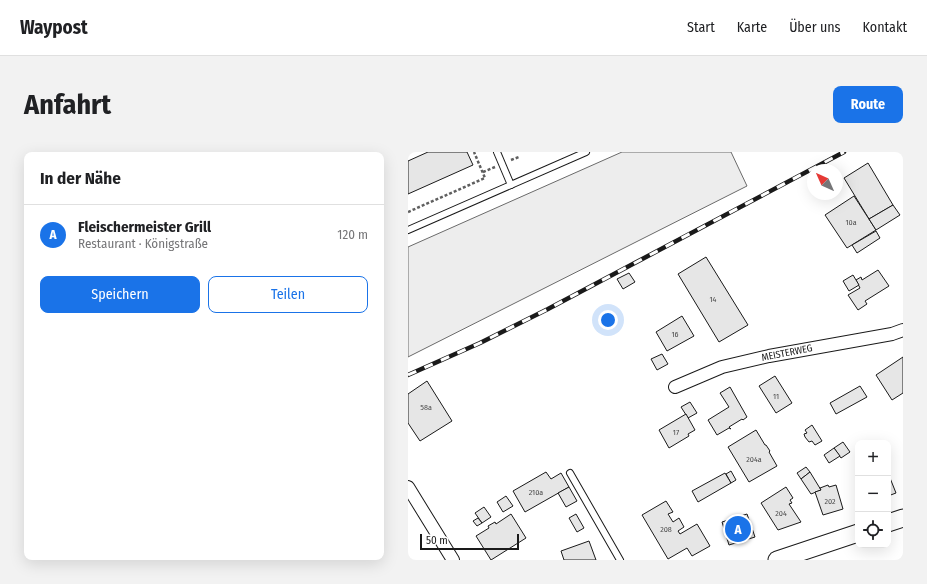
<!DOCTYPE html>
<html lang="de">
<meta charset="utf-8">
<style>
body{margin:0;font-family:"Fira Sans Condensed",sans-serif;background:#f2f2f2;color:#202124}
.controls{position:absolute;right:12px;bottom:12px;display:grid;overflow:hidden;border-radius:8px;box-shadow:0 4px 16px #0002}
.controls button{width:36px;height:36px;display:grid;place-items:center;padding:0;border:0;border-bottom:1px solid #e0e0e0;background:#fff;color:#202124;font:20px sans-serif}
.compass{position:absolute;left:399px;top:12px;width:36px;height:36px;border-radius:50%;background:#fff;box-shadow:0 4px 16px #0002;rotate:315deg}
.scale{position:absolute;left:12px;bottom:10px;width:99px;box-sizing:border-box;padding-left:4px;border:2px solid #1a1a1a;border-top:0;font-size:11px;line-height:14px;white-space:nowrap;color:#1a1a1a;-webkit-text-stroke:3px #fff;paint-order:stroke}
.you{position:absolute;left:200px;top:168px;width:14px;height:14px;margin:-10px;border:3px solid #fff;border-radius:50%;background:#1a73e8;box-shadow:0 0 0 6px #1a73e833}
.badge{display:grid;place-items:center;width:26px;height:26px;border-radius:50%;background:#1a73e8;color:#fff;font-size:13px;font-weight:700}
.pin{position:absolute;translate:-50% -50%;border:2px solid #fff;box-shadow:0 1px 4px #0006}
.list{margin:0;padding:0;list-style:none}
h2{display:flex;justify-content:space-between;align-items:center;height:52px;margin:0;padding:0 16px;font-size:17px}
h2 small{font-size:13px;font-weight:400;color:#757577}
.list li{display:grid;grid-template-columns:26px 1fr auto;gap:12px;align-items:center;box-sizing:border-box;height:60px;padding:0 16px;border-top:1px solid #e0e0e0}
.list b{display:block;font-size:15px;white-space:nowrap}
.list p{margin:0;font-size:13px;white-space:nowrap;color:#757577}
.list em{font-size:13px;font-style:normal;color:#757577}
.actions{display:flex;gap:8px;padding:12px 16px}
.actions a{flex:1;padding:9px 0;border:1px solid #1a73e8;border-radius:8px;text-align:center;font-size:14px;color:#1a73e8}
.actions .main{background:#1a73e8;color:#fff}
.icon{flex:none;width:22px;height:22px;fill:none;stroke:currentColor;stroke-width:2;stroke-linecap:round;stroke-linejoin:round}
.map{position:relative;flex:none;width:495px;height:408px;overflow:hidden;border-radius:8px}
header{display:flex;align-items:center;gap:24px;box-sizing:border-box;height:56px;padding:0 20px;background:#fff;border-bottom:1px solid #e0e0e0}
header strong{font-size:19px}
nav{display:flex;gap:22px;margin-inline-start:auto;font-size:14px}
.intro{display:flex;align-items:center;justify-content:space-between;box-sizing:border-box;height:96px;padding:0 24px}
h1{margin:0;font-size:28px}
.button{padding:10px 18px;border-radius:8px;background:#1a73e8;color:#fff;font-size:14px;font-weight:700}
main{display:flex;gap:24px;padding:0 24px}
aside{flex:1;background:#fff;border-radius:8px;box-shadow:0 4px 16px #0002}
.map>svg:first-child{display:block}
</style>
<header>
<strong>Waypost</strong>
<nav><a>Start</a><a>Karte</a><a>Über uns</a><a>Kontakt</a></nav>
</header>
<div class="intro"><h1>Anfahrt</h1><a class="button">Route</a></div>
<main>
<aside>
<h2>In der Nähe<small></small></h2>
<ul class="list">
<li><span class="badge">A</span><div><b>Fleischermeister Grill</b><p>Restaurant · Königstraße</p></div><em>120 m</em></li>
</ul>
<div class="actions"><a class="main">Speichern</a><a>Teilen</a></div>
</aside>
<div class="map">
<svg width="495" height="408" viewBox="0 0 495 408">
<rect width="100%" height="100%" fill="#fff"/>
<path fill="#ededed" stroke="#6a6a6a" d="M214,0H323L339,34L0,205V95Z"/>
<g fill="#e6e6e6" stroke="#1a1a1a">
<path d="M20,0H59L65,13L0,42V9Z"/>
<path d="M460,11L485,53L461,67L436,26Z"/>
<path d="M446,44L468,78L439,96L417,63Z"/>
<path d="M485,53L492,63L468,78L461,67Z"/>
<path d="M468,79L472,86L449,101L444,93Z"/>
<path d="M298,105L340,173L311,190L270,122Z"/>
<path d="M470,118L481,134L457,149L459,152L450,158L440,143L452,136L448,128L453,125L454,128Z"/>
<path d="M221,121L227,130L215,137L209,127Z"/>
<path d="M445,123L451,133L441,139L435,129Z"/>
<path d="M274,164L286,184L259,199L248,180Z"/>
<path d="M254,202L260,212L249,218L243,207Z"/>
<path d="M495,205V241L484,248L468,223Z"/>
<path d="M367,224L384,251L368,261L351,234Z"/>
<path d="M19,229L44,269L12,289L0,271V242Z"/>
<path d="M452,234L459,245L428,262L422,251Z"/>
<path d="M322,235L339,265L335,268L334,267L321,275L323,277L321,276L309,283L300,268L321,255L312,241Z"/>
<path d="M282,250L289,261L280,266L273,255Z"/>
<path d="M278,262L287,278L280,282L281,284L261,296L251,278Z"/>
<path d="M404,273L414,289L407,293L404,289L401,290L397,285L396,282L399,281L397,278Z"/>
<path d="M348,278L357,293H358L362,299L361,300L369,314L341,330L320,295Z"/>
<path d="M435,290L442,300L433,306L426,296Z"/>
<path d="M426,296L432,304L421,311L416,303Z"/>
<path d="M398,315L402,320L393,327L389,321Z"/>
<path d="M323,319L328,328L323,331L318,322Z"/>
<path d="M138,320L143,327L153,321L161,335L117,360L105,339Z"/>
<path d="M402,320L413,338L403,342L393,327Z"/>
<path d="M317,321L323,331L290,350L284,339Z"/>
<path d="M480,321L488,341L480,344Z"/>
<path d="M420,333L421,335L428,333L435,357L415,363L407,340L413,338L412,336Z"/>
<path d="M161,335L169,349L158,355L150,341Z"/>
<path d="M378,335L385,346L382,348L384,351L381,352L393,370L370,378L353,351Z"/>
<path d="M98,344L105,354L95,360L89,350Z"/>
<path d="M258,349L265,360L260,362L265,370L271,366L276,375L270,379L272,382L289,372L302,394L284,404L279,396L260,407L234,363Z"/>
<path d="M76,355L83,365L74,371L67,361Z"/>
<path d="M103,362L118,386L83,408L68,384L81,376L80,374L87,370L88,372Z"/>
<path d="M168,362L176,376L169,380L161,366Z"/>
<path d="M339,362L347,385L321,393L314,370Z"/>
<path d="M70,366L74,371L69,374L65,369Z"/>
<path d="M181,389L188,408H156L153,399Z"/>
</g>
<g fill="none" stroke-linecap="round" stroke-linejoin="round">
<g stroke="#1a1a1a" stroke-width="8">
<g id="lane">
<path d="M89,0L103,33"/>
<path d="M0,78L178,0"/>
<path d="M162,321L212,408"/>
</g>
</g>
<g stroke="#1a1a1a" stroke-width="14">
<g id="street">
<path d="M267,235L314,215L361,204L484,182L495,178"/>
<path d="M0,335L45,408"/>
</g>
</g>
<g stroke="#1a1a1a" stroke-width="19">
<g id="secondary">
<path d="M480,371L495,366"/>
<path d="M369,408L450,381"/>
</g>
</g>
<g stroke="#5f5f5f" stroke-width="2.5" stroke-dasharray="3 2" stroke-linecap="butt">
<path d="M103,8L111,5"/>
<path d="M75,20L87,15"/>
<path d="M0,60L77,26L66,0"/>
</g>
<use href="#lane" stroke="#fff" stroke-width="6"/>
<use href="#street" stroke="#fff" stroke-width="12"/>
<use href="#secondary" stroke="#fff" stroke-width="17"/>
<g stroke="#1a1a1a" stroke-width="4.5">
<path id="rail" d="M0,223L72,191L140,157L436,0"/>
</g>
<use href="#rail" stroke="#fff" stroke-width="3" stroke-dasharray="9" stroke-linecap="butt"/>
</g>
<g text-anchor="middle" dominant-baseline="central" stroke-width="3" stroke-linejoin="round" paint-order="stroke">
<g font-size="8" fill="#4d4d4d">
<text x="443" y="70">10a</text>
<text x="305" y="147">14</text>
<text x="267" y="182">16</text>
<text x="368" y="244">11</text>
<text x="18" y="255">58a</text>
<text x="268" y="280">17</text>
<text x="346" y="307">204a</text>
<text x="128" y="340">210a</text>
<text x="422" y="349">202</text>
<text x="373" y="361">204</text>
<text x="258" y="377">208</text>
</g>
<g font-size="10" fill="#1a1a1a" stroke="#fff">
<text transform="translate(379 201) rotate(-11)">MEISTERWEG</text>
</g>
</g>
</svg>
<div class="controls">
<button>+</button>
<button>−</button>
<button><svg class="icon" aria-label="locate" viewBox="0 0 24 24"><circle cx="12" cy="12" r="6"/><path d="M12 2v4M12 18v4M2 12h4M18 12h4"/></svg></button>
</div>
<svg class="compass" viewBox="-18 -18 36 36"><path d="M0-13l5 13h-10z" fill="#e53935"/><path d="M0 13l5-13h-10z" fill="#757577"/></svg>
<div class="scale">50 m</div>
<div class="you"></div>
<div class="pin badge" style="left:330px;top:377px">A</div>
</div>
</main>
